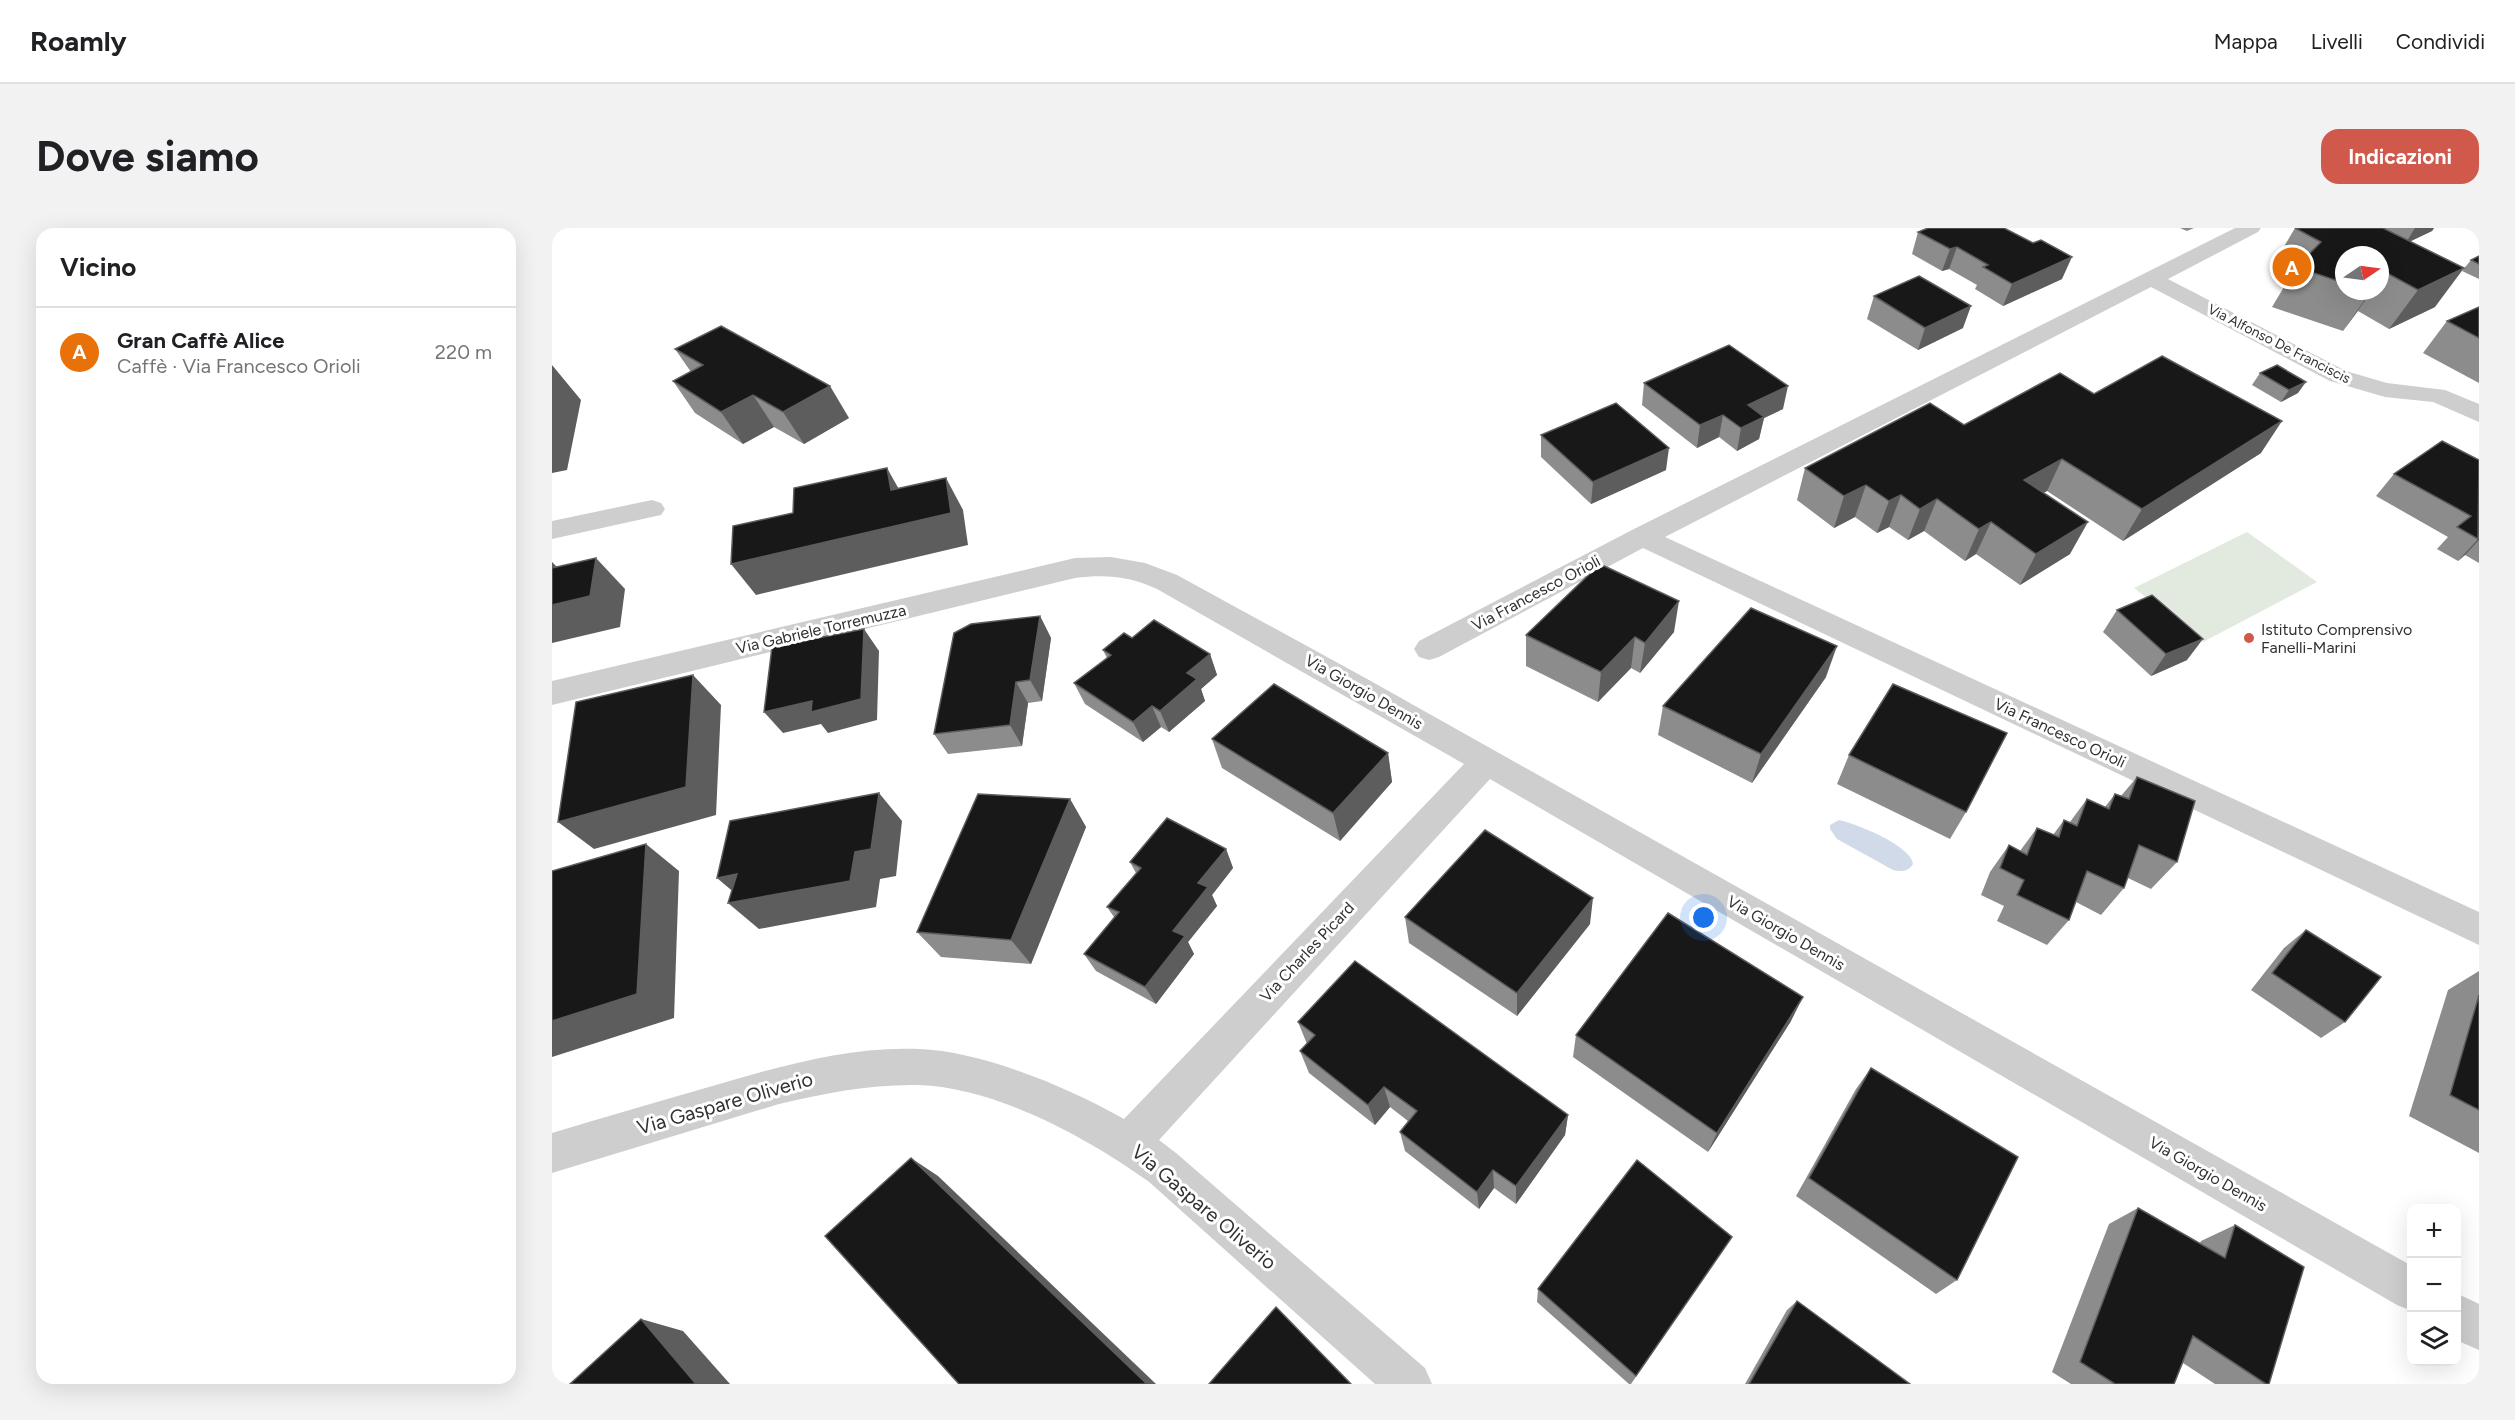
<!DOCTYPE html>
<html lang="it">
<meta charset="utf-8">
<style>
body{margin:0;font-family:Figtree,sans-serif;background:#f2f2f2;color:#202124}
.controls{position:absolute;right:18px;bottom:18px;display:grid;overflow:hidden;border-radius:12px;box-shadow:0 6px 24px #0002}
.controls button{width:54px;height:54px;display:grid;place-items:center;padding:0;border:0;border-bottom:2px solid #e0e0e0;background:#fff;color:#202124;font:30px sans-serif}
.compass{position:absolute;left:1783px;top:18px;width:54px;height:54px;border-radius:50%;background:#fff;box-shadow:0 6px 24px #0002;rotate:77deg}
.you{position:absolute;left:1152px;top:690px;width:21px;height:21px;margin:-15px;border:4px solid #fff;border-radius:50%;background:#1a73e8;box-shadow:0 0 0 9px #1a73e833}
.badge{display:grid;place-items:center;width:39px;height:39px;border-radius:50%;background:#d0594b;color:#fff;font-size:20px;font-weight:700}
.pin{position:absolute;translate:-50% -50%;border:3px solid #fff;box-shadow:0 2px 6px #0006}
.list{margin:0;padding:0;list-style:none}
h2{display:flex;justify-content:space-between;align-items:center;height:78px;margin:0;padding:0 24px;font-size:26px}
h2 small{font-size:20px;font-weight:400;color:#757577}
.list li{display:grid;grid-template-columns:39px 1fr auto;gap:18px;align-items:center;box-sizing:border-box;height:90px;padding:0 24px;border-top:2px solid #e0e0e0}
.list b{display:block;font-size:22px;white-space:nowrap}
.list p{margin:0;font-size:20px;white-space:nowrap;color:#757577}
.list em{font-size:20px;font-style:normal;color:#757577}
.icon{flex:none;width:33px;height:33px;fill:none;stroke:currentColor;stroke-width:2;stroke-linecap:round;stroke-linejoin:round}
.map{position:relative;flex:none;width:1927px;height:1156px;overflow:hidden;border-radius:18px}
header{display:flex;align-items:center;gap:36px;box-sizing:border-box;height:84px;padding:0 30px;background:#fff;border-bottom:2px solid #e0e0e0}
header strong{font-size:28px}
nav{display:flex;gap:33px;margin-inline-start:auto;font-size:21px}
.intro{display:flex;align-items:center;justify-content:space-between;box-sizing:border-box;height:144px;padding:0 36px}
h1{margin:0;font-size:42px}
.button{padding:15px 27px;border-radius:18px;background:#d0594b;color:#fff;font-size:21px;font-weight:700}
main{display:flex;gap:36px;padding:0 36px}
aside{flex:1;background:#fff;border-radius:18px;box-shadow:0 6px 24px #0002}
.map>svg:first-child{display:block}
</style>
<header>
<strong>Roamly</strong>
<nav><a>Mappa</a><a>Livelli</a><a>Condividi</a></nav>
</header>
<div class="intro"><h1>Dove siamo</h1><a class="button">Indicazioni</a></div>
<main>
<aside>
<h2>Vicino<small></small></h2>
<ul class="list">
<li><span class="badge" style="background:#e8710a">A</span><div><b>Gran Caffè Alice</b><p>Caffè · Via Francesco Orioli</p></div><em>220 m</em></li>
</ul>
</aside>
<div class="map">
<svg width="1927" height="1156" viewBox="0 0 1927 1156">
<rect width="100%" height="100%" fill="#fff"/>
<path fill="#e2e9de" d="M1695,304L1765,354L1651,414L1582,360Z"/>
<path fill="#d0dae9" d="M1287,592C1305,596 1358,617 1361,636C1356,644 1349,644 1341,642L1285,611L1278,601V597Z"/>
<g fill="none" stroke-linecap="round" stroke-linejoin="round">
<g fill="#cecece" fill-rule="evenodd">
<path d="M1683,0H1709L1706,4L1616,51L1794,143L1835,155L1893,162L1927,176V194L1881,174L1833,169L1778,153L1599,59L1113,309L1927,684V717L1091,320L887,429L877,432L867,429L862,421L867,413L1080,302Z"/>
<path d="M100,272L109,275L113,281L109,287L0,311V293Z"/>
<path d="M559,329L593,335L625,347L817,452L1860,1038V1083L1845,1077L938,551L607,912L624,925L873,1140L880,1156H823L596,953C534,909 445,860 367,857C320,856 273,865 227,876L0,945V905C52,889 105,874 157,859C226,839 295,818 367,821C430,823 518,860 572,891L912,536L605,361C578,348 553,346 523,350L0,477V453L523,330Z"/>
<path d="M1904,1065L1927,1076V1122L1904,1112Z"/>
</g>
</g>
<g fill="#8c8c8c" fill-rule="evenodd">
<path d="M1628,0H1642L1635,3Z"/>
<path d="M1743,0H1882L1880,3L1858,13L1883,79L1837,101L1806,83L1791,103L1720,79L1738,49L1720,39ZM1792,27H1828V63H1792Z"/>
<path d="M1366,4L1510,51L1451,78L1423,61L1425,57L1397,41L1390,43L1360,26Z"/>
<path d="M1927,28V51L1910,43L1919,32Z"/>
<path d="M1322,68L1411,100L1366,122L1315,91Z"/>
<path d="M1927,79V155L1871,125L1895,93Z"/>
<path d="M123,121L297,190L252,216L222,199L191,216L143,185L121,153L139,144Z"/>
<path d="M1708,145L1746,165L1729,174L1700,157Z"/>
<path d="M1092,155L1231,181L1212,190L1207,211L1185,223L1167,209L1145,220L1090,177Z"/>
<path d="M1542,166L1709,225L1571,313L1495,263L1491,265L1518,326L1468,357L1424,326L1413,333L1372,303L1356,312L1337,299L1325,305L1303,289L1282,300L1245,272L1253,240L1412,197Z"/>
<path d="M989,207L1114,242L1039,276L989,229Z"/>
<path d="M1927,232V335L1913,327L1906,333L1885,321L1896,309L1824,268L1842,246Z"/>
<path d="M1565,382L1635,432L1599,448L1551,404Z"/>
<path d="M488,388L499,410L490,473L476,475L470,518L396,526L382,506Z"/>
<path d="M1122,404L1088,445L1079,440L1046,474L974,438V407Z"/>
<path d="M580,410L658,426L665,447L649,461L653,473L617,504L609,499L591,514L533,476L522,455L555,430L551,422Z"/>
<path d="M1274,449L1200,555L1106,507L1111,478Z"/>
<path d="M660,511L836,525L840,554L788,613L670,540Z"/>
<path d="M1297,527L1414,584L1398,611L1285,556Z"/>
<path d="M1585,549L1625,634L1599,661L1576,650L1572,660L1549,687L1524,674L1517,692L1495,717L1445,693L1452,678L1429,667L1438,644L1457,617L1468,623L1485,600L1501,607L1512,592L1518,594L1535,571L1553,579L1563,566L1569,568Z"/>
<path d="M518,571L534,599L479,736L389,729L365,704Z"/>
<path d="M674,621L681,640L660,667L665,678L636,714L642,726L604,776L544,743L532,726L562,689L555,679L584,645L578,634Z"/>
<path d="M853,689L1038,696L965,788L857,715Z"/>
<path d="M1754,702L1793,794L1769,810L1699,762L1732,720Z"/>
<path d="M1927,743V925L1857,888L1896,762Z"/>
<path d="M1239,793L1156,924L1021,829L1024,807Z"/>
<path d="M746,794L1016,887L1013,907L964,976L942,960L927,981L853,923L848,904L856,893L838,879L823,897L757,845L748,823L755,816Z"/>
<path d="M1319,840L1405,1052L1384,1066L1244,968L1304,861Z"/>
<path d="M1586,980L1648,1015L1649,1013L1683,997L1717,1156H1663L1631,1135L1622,1156H1519L1500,1144L1557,996Z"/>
<path d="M1180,1009L1079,1156H1077L985,1074L986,1061Z"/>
<path d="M1245,1073L1358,1156H1193L1235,1082Z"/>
</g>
<g fill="#5d5d5d">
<path d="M1863,0H1882L1880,3L1853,16Z"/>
<path d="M1405,19L1397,41L1390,43L1398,21Z"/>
<path d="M1520,29L1510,51L1451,78L1460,56Z"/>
<path d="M1912,40L1883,79L1837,101L1866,62Z"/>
<path d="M1818,63H1820L1791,103L1818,64Z"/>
<path d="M1419,78L1411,100L1366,122L1373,100Z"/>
<path d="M0,137L29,172L15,242L0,245Z"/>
<path d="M1754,154L1746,165L1729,174L1737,162Z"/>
<path d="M278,158L297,190L252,216L231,184Z"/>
<path d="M1236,158L1231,181L1212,190L1207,211L1185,223L1189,200L1196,177Z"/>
<path d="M201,167L222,199L191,216L169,184Z"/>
<path d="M1171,187L1167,209L1145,220L1148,197Z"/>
<path d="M1730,193L1709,225L1571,313L1590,281Z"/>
<path d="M1117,220L1114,242L1039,276L1041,254Z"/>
<path d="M1510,231L1495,263L1457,284L1472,252Z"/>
<path d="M335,240L353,272L339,262Z"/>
<path d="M394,250L411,282L416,317L204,367L179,336Z"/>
<path d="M1314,257L1303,289L1282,300L1292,268Z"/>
<path d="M1349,267L1337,299L1325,305L1337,273Z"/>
<path d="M1385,271L1372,303L1356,312L1368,281Z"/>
<path d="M1439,294L1424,326L1413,333L1427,301Z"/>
<path d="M1536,294L1518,326L1468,357L1484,326Z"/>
<path d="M1927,310V312L1913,327L1906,333Z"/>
<path d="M44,330L73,361L68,399L0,415V334L16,350Z"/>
<path d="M1127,373L1122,404L1088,445L1093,415Z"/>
<path d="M488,388L499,410L490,473L478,452Z"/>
<path d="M312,401L327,423L325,492L276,505L269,496L231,505L212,484Z"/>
<path d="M1083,409L1079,440L1046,474L1049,444Z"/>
<path d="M1651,411L1635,432L1599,448L1614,426Z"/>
<path d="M1285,418L1274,449L1200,555L1209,526Z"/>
<path d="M658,426L665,447L649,461L653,473L617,504L608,483L635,445Z"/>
<path d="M141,447L169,477L164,587L42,621L6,594Z"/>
<path d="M464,454L476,475L470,518L458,497Z"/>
<path d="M600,478L609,499L591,514L581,494Z"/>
<path d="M836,525L840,554L788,613L781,585Z"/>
<path d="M327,565L350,593L344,648L328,651L324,679L207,701L176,675L191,672L165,650L303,624Z"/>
<path d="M518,571L534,599L479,736L459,712Z"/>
<path d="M94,616L127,643L122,790L0,829V793Z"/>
<path d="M674,621L681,640L660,667L665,678L636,714L642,726L604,776L593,759L646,655Z"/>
<path d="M1041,670L1038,696L965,788V765Z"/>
<path d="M1251,769L1239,793L1156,924L1165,905Z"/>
<path d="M832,859L838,879L823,897L816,877Z"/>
<path d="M1016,887L1013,907L964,976V958Z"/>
<path d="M359,930L386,948L604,1156H595Z"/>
<path d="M941,942L942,960L927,981L925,964Z"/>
<path d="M89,1091L131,1103L178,1156H144Z"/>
</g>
<g fill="#181818" stroke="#5d5d5d" stroke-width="1.5">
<path d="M1376,0H1452L1481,15L1489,12L1520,29L1460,56L1431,39L1436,37L1405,19L1398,21L1366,4Z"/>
<path d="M1743,0H1831L1912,40L1866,62L1833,44L1828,50V27H1792V55L1744,39L1769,14Z"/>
<path d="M1927,28V36L1919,32Z"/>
<path d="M1367,48L1419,78L1373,100L1322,68Z"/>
<path d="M1927,79V110L1895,93Z"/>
<path d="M169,98L278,158L231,184L201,167L169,184L121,153L151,137L123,121Z"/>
<path d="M1177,117L1236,158L1196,177L1212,189L1189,200L1171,187L1148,197L1092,155Z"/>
<path d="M1610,128L1730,193L1590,281L1510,231L1472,252L1536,294L1484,326L1439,294L1427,301L1385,271L1368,281L1349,267L1337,273L1314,257L1292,268L1253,240L1378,175L1412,197L1508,145L1542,166Z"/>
<path d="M1725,137L1754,154L1737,162L1708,145Z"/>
<path d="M1064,175L1117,220L1041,254L989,207Z"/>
<path d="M1890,213L1927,232L1926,311L1905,299L1919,288L1842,246Z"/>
<path d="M335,240L339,262L394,250L399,285L179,336L181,298L241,285L242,260Z"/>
<path d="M44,330L38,368L0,377V340Z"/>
<path d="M1048,336L1127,373L1093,415L1083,409L1049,444L974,407Z"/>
<path d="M1600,367L1651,411L1614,426L1565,382Z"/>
<path d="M1199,380L1285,418L1209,526L1111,478Z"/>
<path d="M488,388L478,452L464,454L458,497L382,506L402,405L419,396Z"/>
<path d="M602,392L658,426L635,445L645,451L608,483L600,478L581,494L522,455L559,427L551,422L572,405L580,410Z"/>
<path d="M312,401L309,471L259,484L260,473L212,484L220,419Z"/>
<path d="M141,447L134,559L6,594L24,474Z"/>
<path d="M722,456L836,525L781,585L660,511Z"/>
<path d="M1341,456L1455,505L1414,584L1297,527Z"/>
<path d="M1585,549L1643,573L1625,634L1587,617L1572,660L1535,643L1517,692L1465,667L1472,652L1448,640L1457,617L1475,627L1485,600L1507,609L1512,592L1525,598L1535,571L1557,581L1563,566L1577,571Z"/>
<path d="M327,565L319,621L303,624L298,653L176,675L185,646L165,650L178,593Z"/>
<path d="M426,566L518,571L459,712L365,704Z"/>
<path d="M615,590L674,621L646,655L656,659L621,703L633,708L593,759L532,726L567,684L555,679L589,640L578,634Z"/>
<path d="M933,602L1041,670L965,765L853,689Z"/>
<path d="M94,616L85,766L0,793V643Z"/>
<path d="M1116,685L1251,769L1165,905L1024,807Z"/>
<path d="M1754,702L1829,749L1793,794L1720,745Z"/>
<path d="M803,733L1016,887L964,958L941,942L925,964L848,904L865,883L832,859L816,877L748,823L763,807L746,794Z"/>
<path d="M1927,767V882L1898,867Z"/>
<path d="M1319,840L1466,929L1405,1052L1257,950Z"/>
<path d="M359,930L595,1156H407L273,1008Z"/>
<path d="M1085,932L1180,1009L1084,1148L986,1061Z"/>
<path d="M1586,980L1673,1030L1683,997L1752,1039L1717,1156H1714L1641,1108L1622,1156H1563L1528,1134Z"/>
<path d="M1245,1073L1358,1156H1197Z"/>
<path d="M724,1079L799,1156H657Z"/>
<path d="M89,1091L144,1156H18Z"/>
</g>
<circle fill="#d0594b" stroke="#fff" stroke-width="2" cx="1697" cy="410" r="6"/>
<g text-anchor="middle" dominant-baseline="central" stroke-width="6" stroke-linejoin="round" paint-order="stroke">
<g font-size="14" fill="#313131" stroke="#fff">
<text transform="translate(1727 116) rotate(27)">Via Alfonso De Franciscis</text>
</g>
<g font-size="16" fill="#313131" stroke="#fff">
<text transform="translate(984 365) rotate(-28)">Via Francesco Orioli</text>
<text transform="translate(269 401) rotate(-13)">Via Gabriele Torremuzza</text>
<text transform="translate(812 464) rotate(30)">Via Giorgio Dennis</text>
<text transform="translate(1508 505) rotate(25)">Via Francesco Orioli</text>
<text transform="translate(1234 705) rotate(30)">Via Giorgio Dennis</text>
<text transform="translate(755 724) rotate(-47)">Via Charles Picard</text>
<text transform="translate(1656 946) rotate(30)">Via Giorgio Dennis</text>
</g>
<g font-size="16" fill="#313131" stroke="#fff" text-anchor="start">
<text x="1709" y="401">Istituto Comprensivo<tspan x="1709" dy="18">Fanelli-Marini</tspan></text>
</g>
<g font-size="20" fill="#313131" stroke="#fff">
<text transform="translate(173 875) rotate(-16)">Via Gaspare Oliverio</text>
<text transform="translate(652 979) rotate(40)">Via Gaspare Oliverio</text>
</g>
</g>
</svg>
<div class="controls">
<button>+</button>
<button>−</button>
<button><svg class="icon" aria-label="layers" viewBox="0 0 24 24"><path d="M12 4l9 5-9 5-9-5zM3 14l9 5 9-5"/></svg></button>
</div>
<svg class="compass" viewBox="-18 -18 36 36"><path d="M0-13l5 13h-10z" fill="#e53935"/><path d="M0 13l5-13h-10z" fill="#757577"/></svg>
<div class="you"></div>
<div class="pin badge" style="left:1740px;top:39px;background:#e8710a">A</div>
</div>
</main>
